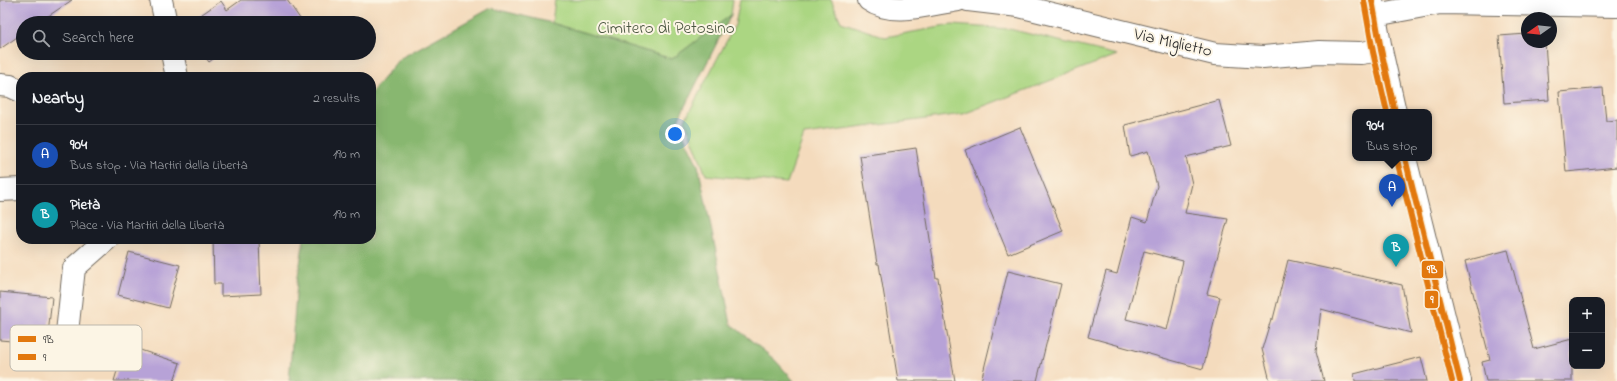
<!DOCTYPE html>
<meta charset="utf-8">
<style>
body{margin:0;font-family:"Indie Flower",sans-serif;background:#20242c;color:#f1f3f6}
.controls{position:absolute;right:12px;bottom:12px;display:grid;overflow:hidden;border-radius:8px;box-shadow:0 4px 16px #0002}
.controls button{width:36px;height:36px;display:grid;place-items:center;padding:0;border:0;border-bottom:1px solid #363941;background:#171b24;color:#f1f3f6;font:20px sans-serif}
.compass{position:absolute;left:1521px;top:12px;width:36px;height:36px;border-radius:50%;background:#171b24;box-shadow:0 4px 16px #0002;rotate:255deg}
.you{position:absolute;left:675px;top:134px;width:14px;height:14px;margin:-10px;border:3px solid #fff;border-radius:50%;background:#1a73e8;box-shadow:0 0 0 6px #1a73e833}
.badge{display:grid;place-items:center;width:26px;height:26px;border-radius:50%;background:#7c3aed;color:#fff;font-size:13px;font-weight:700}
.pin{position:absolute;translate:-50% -33px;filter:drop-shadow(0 1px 2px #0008)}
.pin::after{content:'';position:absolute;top:21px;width:14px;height:12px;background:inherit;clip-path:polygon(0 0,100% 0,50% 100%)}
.popup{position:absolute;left:1352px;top:109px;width:80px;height:52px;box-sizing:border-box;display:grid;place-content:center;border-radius:8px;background:#171b24;filter:drop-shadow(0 1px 3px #0005);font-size:13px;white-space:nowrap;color:#9ea1a6}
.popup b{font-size:15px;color:#f1f3f6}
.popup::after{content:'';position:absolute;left:50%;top:100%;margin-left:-8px;border:8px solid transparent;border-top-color:#171b24}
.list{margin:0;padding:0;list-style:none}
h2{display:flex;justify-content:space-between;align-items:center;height:52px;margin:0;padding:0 16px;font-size:17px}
h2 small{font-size:13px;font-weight:400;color:#9ea1a6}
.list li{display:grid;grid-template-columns:26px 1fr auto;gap:12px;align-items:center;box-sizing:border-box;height:60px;padding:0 16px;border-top:1px solid #363941}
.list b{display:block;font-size:15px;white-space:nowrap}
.list p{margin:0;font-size:13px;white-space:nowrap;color:#9ea1a6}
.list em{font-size:13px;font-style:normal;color:#9ea1a6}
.icon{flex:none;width:22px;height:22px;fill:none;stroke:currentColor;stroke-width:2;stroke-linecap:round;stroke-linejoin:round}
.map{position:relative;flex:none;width:1617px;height:381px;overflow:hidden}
.search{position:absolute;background:#171b24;box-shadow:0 4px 16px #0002;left:16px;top:16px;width:360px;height:44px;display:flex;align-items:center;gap:10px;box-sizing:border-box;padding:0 14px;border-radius:22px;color:#9ea1a6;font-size:15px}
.panel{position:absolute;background:#171b24;box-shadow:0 4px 16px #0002;left:16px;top:72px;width:360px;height:172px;border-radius:16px}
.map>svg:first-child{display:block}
</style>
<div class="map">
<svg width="1617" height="381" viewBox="0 0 1617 381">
<rect width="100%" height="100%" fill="#fcf5e5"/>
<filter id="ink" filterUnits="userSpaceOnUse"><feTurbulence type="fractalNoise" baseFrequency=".025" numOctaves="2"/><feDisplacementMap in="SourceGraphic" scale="8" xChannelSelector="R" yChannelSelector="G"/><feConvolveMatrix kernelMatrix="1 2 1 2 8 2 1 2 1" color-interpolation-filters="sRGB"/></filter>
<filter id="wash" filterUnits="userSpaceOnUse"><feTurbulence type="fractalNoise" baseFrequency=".012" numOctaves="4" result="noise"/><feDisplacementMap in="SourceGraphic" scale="16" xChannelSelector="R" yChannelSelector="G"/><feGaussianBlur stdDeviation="0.9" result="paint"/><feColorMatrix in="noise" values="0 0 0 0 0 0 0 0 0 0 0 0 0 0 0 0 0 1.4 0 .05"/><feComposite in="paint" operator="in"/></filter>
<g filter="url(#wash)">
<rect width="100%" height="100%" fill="#f4dbbd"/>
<g fill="#abd682" stroke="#6b8056">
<path d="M555,0H733L731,15L672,59L552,23Z"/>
<path d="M740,0H831L841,22L885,37L952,25L1009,29L1117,55L963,114L804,135L787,183L706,175L685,120L735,25Z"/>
</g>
<path fill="#88b770" stroke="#5a714e" d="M491,8L552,23L672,59L731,15L677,122L698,165L731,324L775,360L794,381H289L297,283L304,239H371V93L399,59Z"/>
<g id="blocks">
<g fill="#b7a2d7" fill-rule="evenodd">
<path d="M0,0H72L38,23H23V33L0,49Z"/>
<path d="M241,0H287L303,23H189L221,1L227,10Z"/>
<path d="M1527,34V42H1545L1549,100L1504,103L1499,36Z"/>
<path d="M202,53H221L209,62Z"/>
<path d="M1603,88L1606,121L1617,120V167L1566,172L1559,92Z"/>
<path d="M1219,100L1231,146L1186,157L1192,184L1185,213L1228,219L1207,294L1220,297L1203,369L1088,337L1106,271L1117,274L1132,217L1147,222L1157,186L1148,151L1130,156L1125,125ZM1144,251L1183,261L1167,330L1126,319Z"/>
<path d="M1020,127L1063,231L1008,254L965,150Z"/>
<path d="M916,148L936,278H938L955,381H898L879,264H877L860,156Z"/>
<path d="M213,239H259L261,294L221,296V284H214Z"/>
<path d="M1508,250L1534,349L1572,339V381H1486L1482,362L1490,360L1465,261Z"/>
<path d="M129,252L180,265L168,308L118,295Z"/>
<path d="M1288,260L1402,285L1411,333L1321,309L1316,351L1324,381H1270L1262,349L1271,319H1273Z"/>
<path d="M1008,271L1061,284L1037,381H981Z"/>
<path d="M0,292L52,297L47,344L0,340Z"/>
<path d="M125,345L180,363L174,381H114Z"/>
<path d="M1421,357L1427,381H1355L1354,374Z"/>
</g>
</g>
</g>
<g filter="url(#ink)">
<use href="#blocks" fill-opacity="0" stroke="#71695e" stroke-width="1"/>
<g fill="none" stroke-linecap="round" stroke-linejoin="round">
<g stroke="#71695e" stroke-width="24">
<g id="street">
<path d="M161,0L166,23"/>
<path d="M869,0C893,17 930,4 958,0"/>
<path d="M968,0L1019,6L1215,54L1263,57L1319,52L1361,53L1381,50"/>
<path d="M1375,15L1440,3L1617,6"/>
<path d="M172,53L177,77"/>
<path d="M0,85L10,86L21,91"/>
<path d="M0,190L21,189"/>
<path d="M66,342L74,268L107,239"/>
</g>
</g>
<g stroke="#71695e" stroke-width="24">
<g id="secondary">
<path d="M1372,0L1381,50L1395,112"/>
<path d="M1405,158L1460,381"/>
</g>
</g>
<use href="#street" stroke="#fff" stroke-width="22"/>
<use href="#secondary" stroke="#fff" stroke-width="22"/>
<g stroke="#fcf5e5" stroke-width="9">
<g id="bus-1">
<path d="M1372,0L1381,50L1395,112"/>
<path d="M1405,158L1460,381"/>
</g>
</g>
<g stroke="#fcf5e5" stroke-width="9">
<g id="bus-2">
<path d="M1364,1L1373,52L1387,112"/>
<path d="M1397,160L1452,381"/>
</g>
</g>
<use href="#bus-1" stroke="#e2780e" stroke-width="6"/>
<use href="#bus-2" stroke="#e2780e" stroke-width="6"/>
</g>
</g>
<g text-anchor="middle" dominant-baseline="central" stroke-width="4" stroke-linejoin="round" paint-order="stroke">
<g font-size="17" fill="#4b5641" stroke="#fcf5e5">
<text x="666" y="28">Cimitero di Petosino</text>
</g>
<g font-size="17" fill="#2b2b2b" stroke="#fcf5e5">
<text transform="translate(1173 43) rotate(13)">Via Miglietto</text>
</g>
</g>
<rect x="10" y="325" width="132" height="46" rx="6" fill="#fcf5e5" stroke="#bdb8ad" stroke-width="1"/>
<rect x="18" y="336" width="18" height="6" fill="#e2780e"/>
<rect x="18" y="354" width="18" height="6" fill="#e2780e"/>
<g font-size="11" fill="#2b2b2b">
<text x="43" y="343">9B</text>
<text x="43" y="361">9</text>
</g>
<g stroke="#fcf5e5" stroke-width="1.5">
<rect x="1421" y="260" width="23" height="19" rx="4" fill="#e2780e"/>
<rect x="1424" y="290" width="15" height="19" rx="4" fill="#e2780e"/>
</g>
<g font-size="11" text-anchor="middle" font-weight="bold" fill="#fff">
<text x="1432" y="273">9B</text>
<text x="1432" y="303">9</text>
</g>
</svg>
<div class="controls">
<button>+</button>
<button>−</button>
</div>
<svg class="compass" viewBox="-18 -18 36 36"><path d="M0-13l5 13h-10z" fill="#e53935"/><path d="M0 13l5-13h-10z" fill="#9ea1a6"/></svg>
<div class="you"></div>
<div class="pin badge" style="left:1392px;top:207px;background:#1a4fb4">A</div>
<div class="popup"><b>904</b>Bus stop</div>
<div class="pin badge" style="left:1396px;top:267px;background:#0f9aa8">B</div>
<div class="search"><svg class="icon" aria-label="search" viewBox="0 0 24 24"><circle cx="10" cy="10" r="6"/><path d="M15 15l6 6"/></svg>Search here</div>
<section class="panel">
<h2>Nearby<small>2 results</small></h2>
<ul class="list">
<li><span class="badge" style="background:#1a4fb4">A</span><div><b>904</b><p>Bus stop · Via Martiri della Libertà</p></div><em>190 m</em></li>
<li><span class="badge" style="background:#0f9aa8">B</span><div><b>Pietà</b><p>Place · Via Martiri della Libertà</p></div><em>190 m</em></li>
</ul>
</section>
</div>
